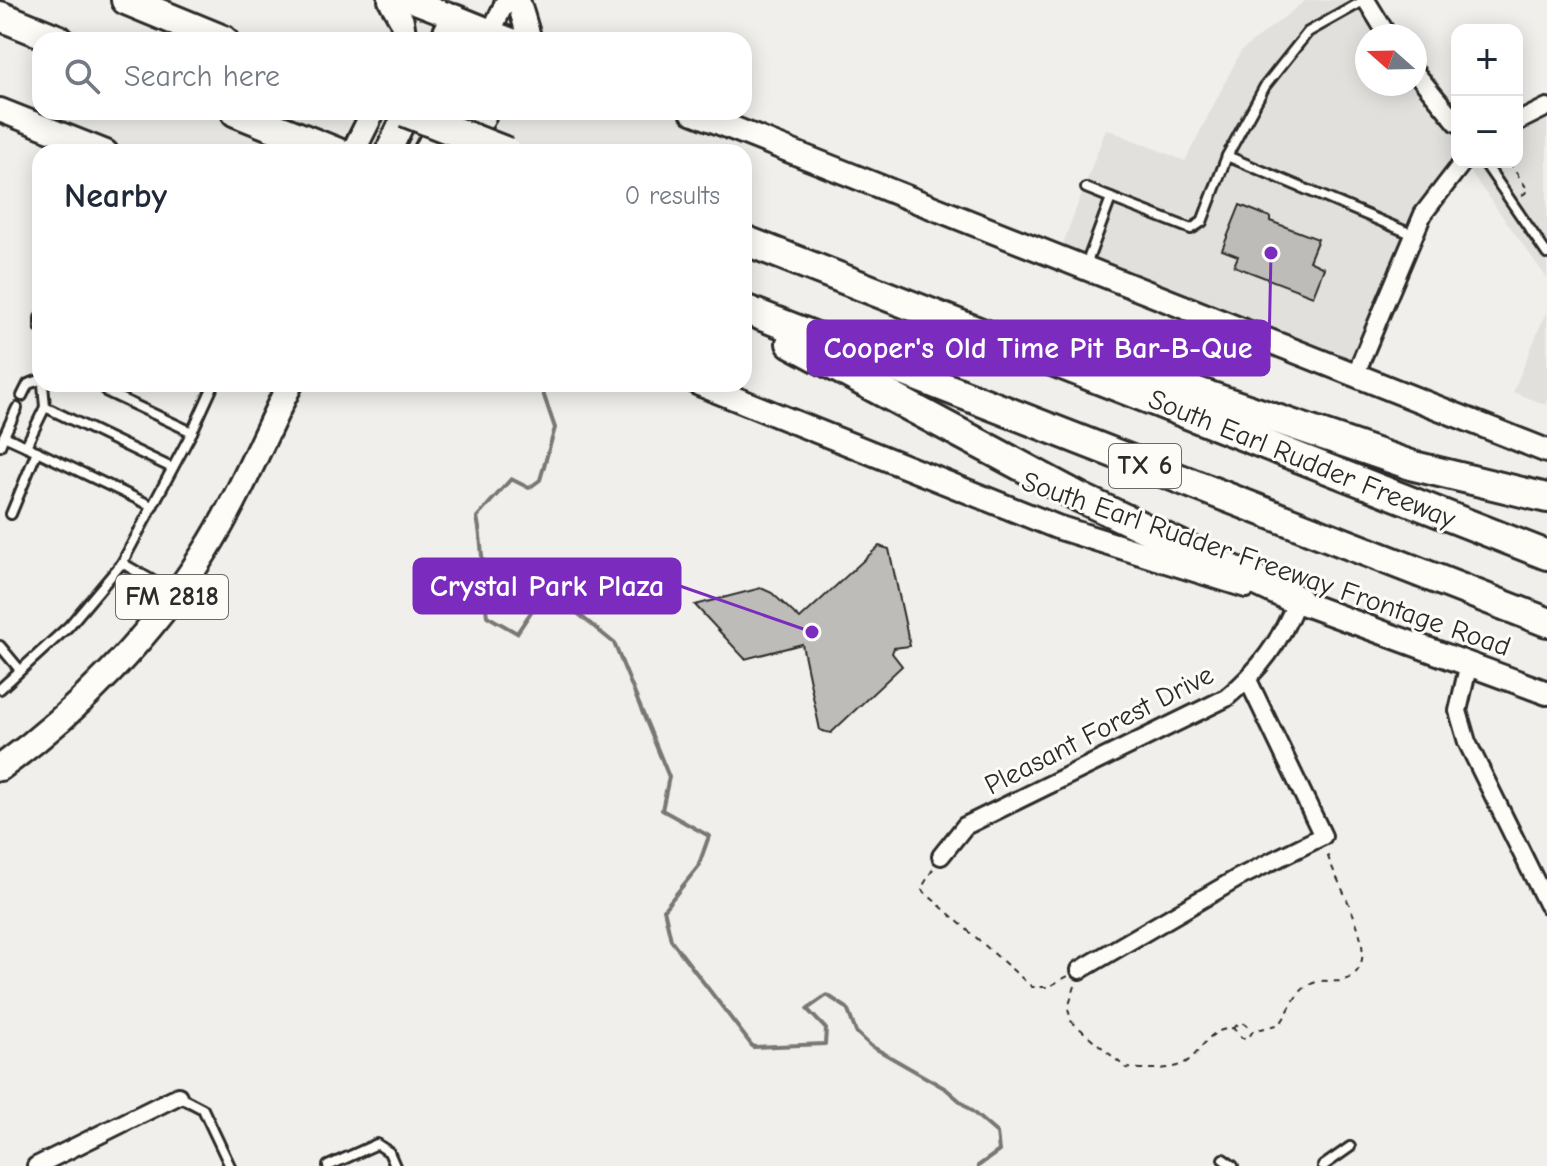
<!DOCTYPE html>
<meta charset="utf-8">
<style>
body{margin:0;font-family:"Comic Neue",sans-serif;background:#f6f6f7;color:#1f2937}
.controls{position:absolute;right:24px;top:24px;display:grid;overflow:hidden;border-radius:16px;box-shadow:0 4px 20px #0003}
.controls button{width:72px;height:72px;display:grid;place-items:center;padding:0;border:0;border-bottom:2px solid #e0e1e3;background:#fff;color:#1f2937;font:40px sans-serif}
.compass{position:absolute;left:1355px;top:24px;width:72px;height:72px;border-radius:50%;background:#fff;box-shadow:0 4px 20px #0003;rotate:290deg}
.list{margin:0;padding:0;list-style:none}
h2{display:flex;justify-content:space-between;align-items:center;height:104px;margin:0;padding:0 32px;font-size:34px}
h2 small{font-size:26px;font-weight:400;color:#747a83}
.icon{flex:none;width:44px;height:44px;fill:none;stroke:currentColor;stroke-width:2;stroke-linecap:round;stroke-linejoin:round}
.map{position:relative;flex:none;width:1547px;height:1166px;overflow:hidden}
.search{position:absolute;background:#fff;box-shadow:0 4px 20px #0003;left:32px;top:32px;width:720px;height:88px;display:flex;align-items:center;gap:20px;box-sizing:border-box;padding:0 28px;border-radius:24px;color:#747a83;font-size:30px}
.panel{position:absolute;background:#fff;box-shadow:0 4px 20px #0003;left:32px;top:144px;width:720px;height:248px;border-radius:24px}
.map>svg:first-child{display:block}
</style>
<div class="map">
<svg width="1547" height="1166" viewBox="0 0 1547 1166">
<rect width="100%" height="100%" fill="#f0efeb"/>
<filter id="ink" filterUnits="userSpaceOnUse"><feTurbulence type="fractalNoise" baseFrequency=".0125" numOctaves="2"/><feDisplacementMap in="SourceGraphic" scale="16" xChannelSelector="R" yChannelSelector="G"/><feConvolveMatrix kernelMatrix="1 2 1 2 8 2 1 2 1" color-interpolation-filters="sRGB"/></filter>
<g filter="url(#ink)">
<g fill="#e1e0dc">
<path d="M1306,0H1359L1383,36H1367V84H1414L1457,134V159L1436,181L1410,227L1354,368L1061,249L1106,129L1185,161L1241,51Z"/>
<path d="M1547,115V278L1466,166L1472,162H1517V131Z"/>
<path d="M1547,310V405L1513,392Z"/>
</g>
<g fill="none" stroke-linecap="round" stroke-linejoin="round">
<path stroke="#777775" stroke-width="4" d="M540,384L555,428L540,480L529,488L511,479L477,517C484,550 482,583 487,616L517,633L533,609L565,603L614,643L669,777L662,810L709,836L698,867L664,909L671,940L753,1047L825,1044L826,1029L807,1009L827,995L847,1008L856,1032L871,1046L946,1089L997,1133L999,1151L978,1166"/>
</g>
<g fill="#bdbcb8" stroke="#2b2b2b" stroke-width="2">
<path d="M1240,205L1270,217V221L1318,239L1309,261L1324,268L1313,296L1234,266L1238,256L1222,250Z"/>
<path d="M879,546L889,549L910,646L894,648L892,653L902,666L831,733L826,732L820,730L802,644L745,659L695,605L761,588L772,593L800,619Z"/>
</g>
<g fill="none" stroke-linecap="round" stroke-linejoin="round">
<g stroke="#2b2b2b" stroke-width="14">
<g id="service">
<path d="M1227,156L1414,235"/>
<path d="M1484,162L1547,254"/>
<path d="M1086,188L1111,198"/>
<path d="M1086,265L1111,198L1191,229L1202,222L1227,156L1265,86L1308,32L1365,0"/>
<path d="M40,318V327"/>
<path d="M43,384L45,407L172,468"/>
<path d="M105,384L107,392L192,432L214,384"/>
<path d="M22,396L28,384L40,380"/>
<path d="M45,407L26,446L152,506"/>
<path d="M4,436L17,408"/>
<path d="M0,446L4,436L26,446"/>
<path d="M11,514L37,451"/>
<path d="M174,593L122,563L192,432"/>
<path d="M0,646L20,670"/>
<path d="M0,689L69,626L122,563"/>
<path d="M178,1096L203,1109L230,1166"/>
<path d="M1223,1159L1233,1166"/>
<path d="M328,1166L377,1144L389,1152L395,1166"/>
<path d="M1323,1166L1350,1147"/>
</g>
</g>
<g stroke="#2b2b2b" stroke-width="22">
<g id="minor">
<path d="M1366,0L1388,36"/>
<path d="M1415,72L1457,123"/>
<path d="M1517,122L1547,107"/>
<path d="M1356,373L1423,214L1463,162"/>
<path d="M1469,663L1458,711L1467,742L1547,904"/>
<path d="M941,856L965,826L1226,698C1260,670 1281,641 1297,600"/>
<path d="M1080,970L1238,878L1323,836L1248,680"/>
<path d="M36,1166L178,1096"/>
</g>
</g>
<g stroke="#2b2b2b" stroke-width="24">
<path id="tertiary" d="M491,32L506,0"/>
</g>
<g stroke="#2b2b2b" stroke-width="28">
<g id="secondary">
<path d="M390,0L402,21L405,40"/>
<path d="M410,0L454,17"/>
<path d="M518,0L530,40"/>
<path d="M491,32L512,40"/>
<path d="M0,110L106,152"/>
<path d="M692,112L1547,451"/>
<path d="M353,152L373,112"/>
<path d="M466,152L486,112"/>
<path d="M699,384L1057,527L1246,586"/>
<path d="M1283,596L1547,693"/>
</g>
</g>
<g stroke="#2b2b2b" stroke-width="30">
<g id="primary">
<path d="M442,40L454,17L491,32L486,40"/>
<path d="M388,152L407,112"/>
<path d="M426,152L447,112"/>
<path d="M0,768C80,710 151,636 204,553C238,500 262,440 290,384"/>
</g>
</g>
<g stroke="#2b2b2b" stroke-width="34">
<g id="motorway">
<path d="M126,0L223,40"/>
<path d="M0,16L59,40"/>
<path d="M236,112L336,152"/>
<path d="M744,240L1547,555"/>
<path d="M744,309L1547,622"/>
<path d="M791,343L1081,498L1297,600"/>
<path d="M1086,354L1414,466L1547,498"/>
</g>
</g>
<g stroke="#2b2b2b" stroke-width="2" stroke-dasharray="6 6" stroke-linecap="butt">
<path d="M1509,162L1528,190L1522,196"/>
<path d="M933,869L921,889L1032,987H1048L1068,976"/>
<path d="M1075,986L1068,1008L1071,1021L1126,1068C1144,1069 1174,1072 1189,1060C1206,1046 1207,1030 1233,1028L1242,1038L1249,1037L1253,1031L1280,1024C1293,1006 1296,985 1321,981C1329,980 1337,983 1345,980C1390,962 1335,884 1327,853"/>
<path d="M1233,1028L1242,1022L1252,1030"/>
</g>
<use href="#service" stroke="#fdfcf7" stroke-width="8"/>
<use href="#minor" stroke="#fdfcf7" stroke-width="16"/>
<use href="#tertiary" stroke="#fdfcf7" stroke-width="18"/>
<use href="#secondary" stroke="#fdfcf7" stroke-width="22"/>
<use href="#primary" stroke="#fdfcf7" stroke-width="24"/>
<use href="#motorway" stroke="#fdfcf7" stroke-width="28"/>
<g stroke="#2b2b2b" stroke-width="34" stroke-linecap="butt">
<path id="motorway-bridge" d="M405,112L507,152"/>
</g>
<use href="#motorway-bridge" stroke="#fdfcf7" stroke-width="28"/>
</g>
</g>
<g text-anchor="middle" dominant-baseline="central" stroke-width="6" stroke-linejoin="round" paint-order="stroke">
<g fill="#fdfcf7" stroke="#6a6a68" stroke-width="2">
<rect x="1109" y="444" width="72" height="44" rx="6"/>
<rect x="116" y="575" width="112" height="44" rx="6"/>
</g>
<g font-size="26" font-weight="bold" fill="#2b2b2b">
<text x="1145" y="466">TX 6</text>
<text x="172" y="597">FM 2818</text>
</g>
<g font-size="28" fill="#2b2b2b" stroke="#fdfcf7">
<text transform="translate(1302 459) rotate(22)">South Earl Rudder Freeway</text>
<text transform="translate(1266 564) rotate(19)">South Earl Rudder Freeway Frontage Road</text>
<text transform="translate(1099 730) rotate(-27)">Pleasant Forest Drive</text>
</g>
</g>
<path fill="none" stroke="#7b2cbf" stroke-width="3" d="M1271 253L1269 348M812 632L680 586"/>
<g fill="#7b2cbf" stroke="#fdfcf7" stroke-width="3">
<circle cx="1271" cy="253" r="8"/>
<circle cx="812" cy="632" r="8"/>
</g>
<g fill="#7b2cbf" stroke="#7b2cbf" stroke-width="3">
<rect x="808" y="321" width="461" height="54" rx="8"/>
<rect x="414" y="559" width="266" height="54" rx="8"/>
</g>
<g font-size="30" text-anchor="middle" font-weight="bold" fill="#fff">
<text x="1038" y="358">Cooper's Old Time Pit Bar-B-Que</text>
<text x="547" y="596">Crystal Park Plaza</text>
</g>
</svg>
<div class="controls">
<button>+</button>
<button>−</button>
</div>
<svg class="compass" viewBox="-18 -18 36 36"><path d="M0-13l5 13h-10z" fill="#e53935"/><path d="M0 13l5-13h-10z" fill="#747a83"/></svg>
<div class="search"><svg class="icon" aria-label="search" viewBox="0 0 24 24"><circle cx="10" cy="10" r="6"/><path d="M15 15l6 6"/></svg>Search here</div>
<section class="panel">
<h2>Nearby<small>0 results</small></h2>
<ul class="list">
</ul>
</section>
</div>
